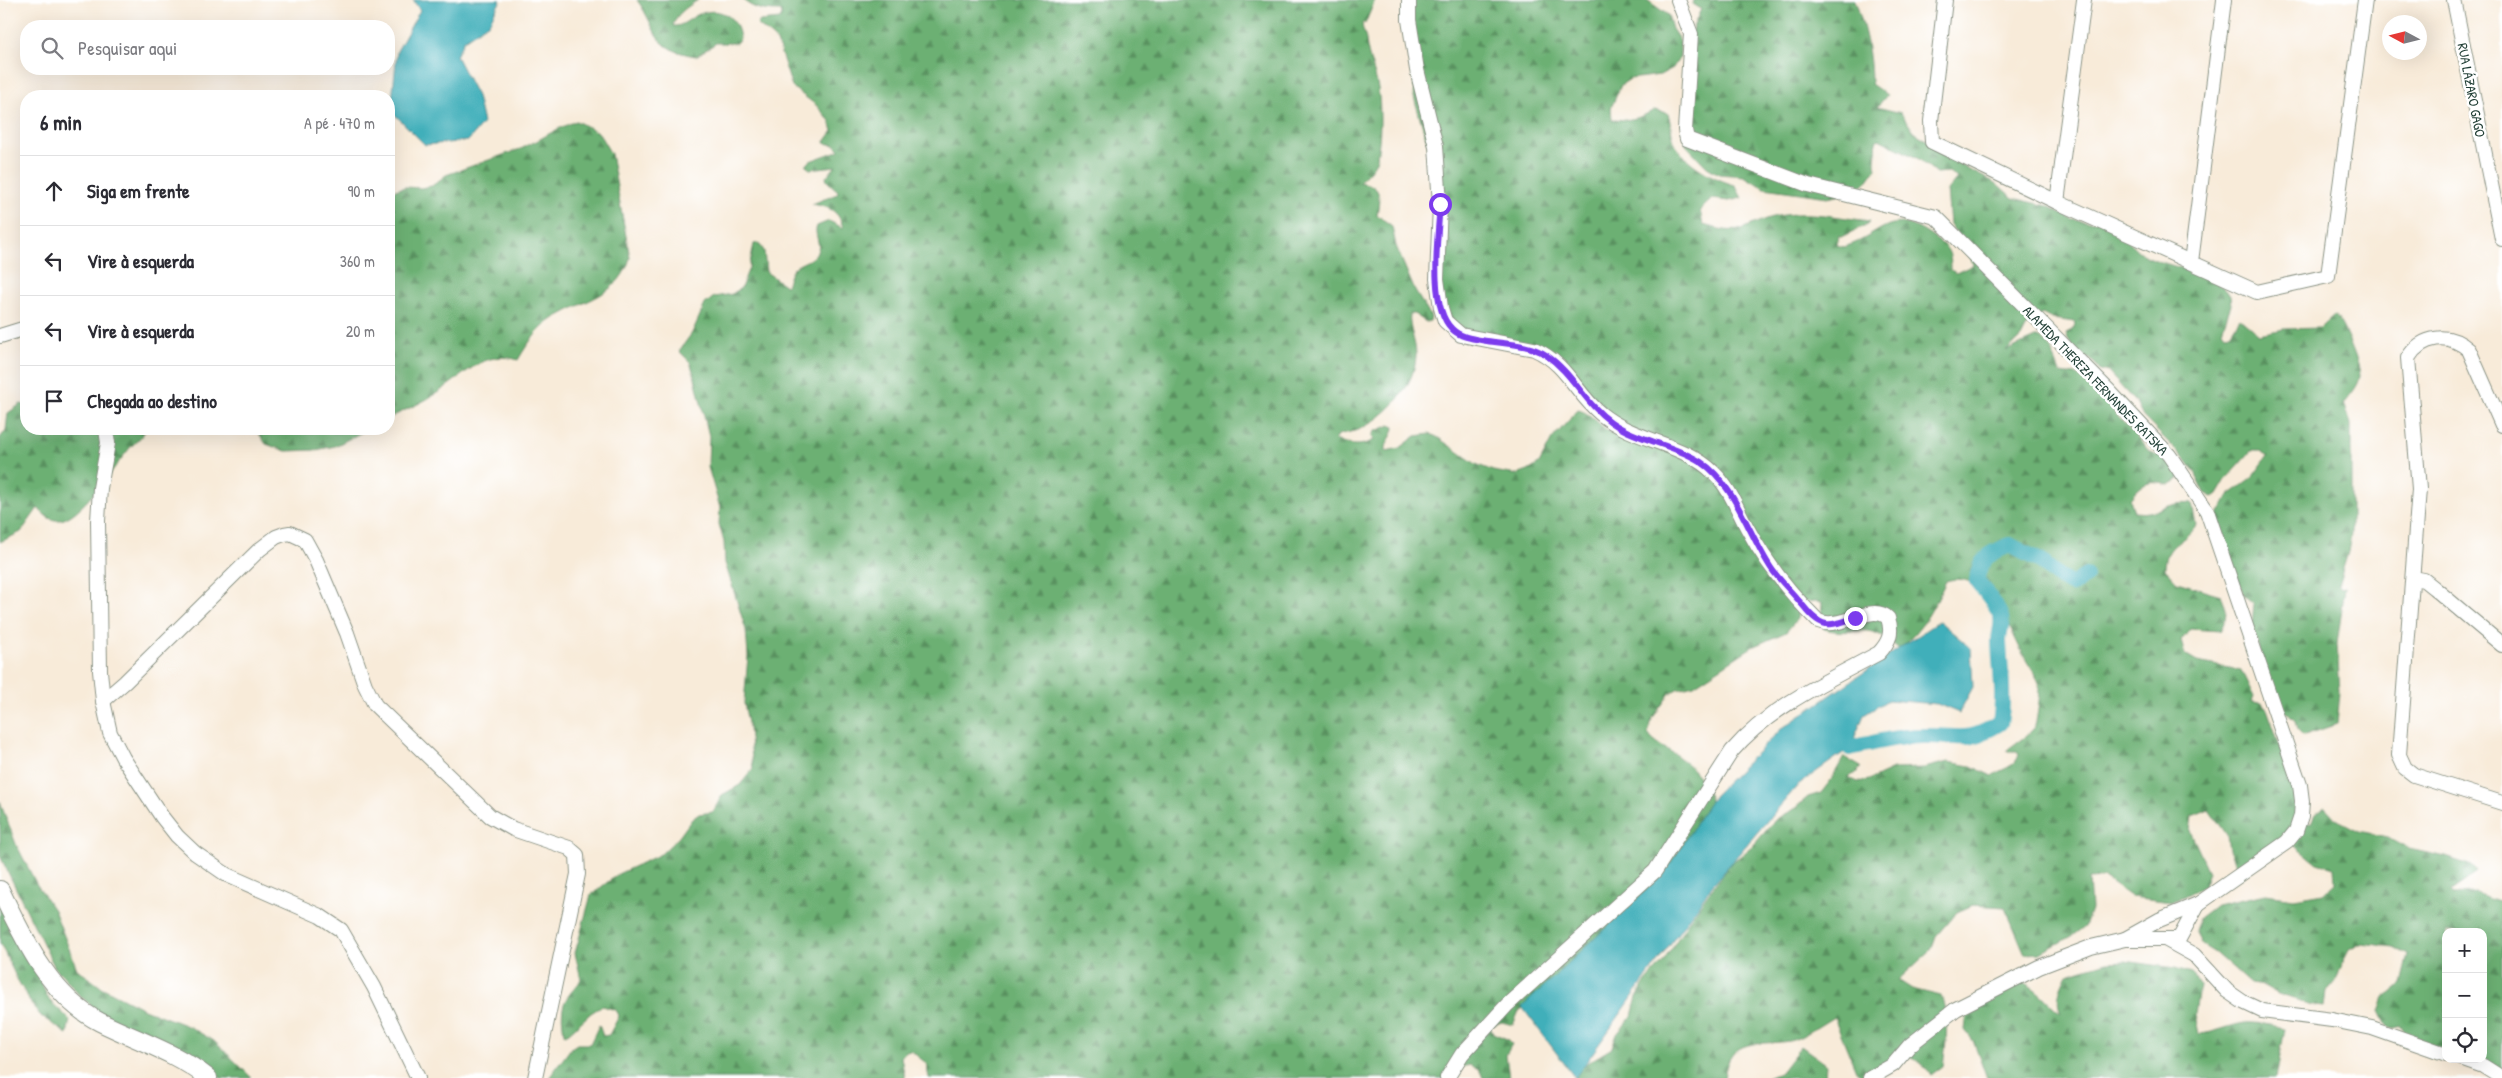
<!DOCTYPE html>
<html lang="pt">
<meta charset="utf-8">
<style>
body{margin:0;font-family:"Patrick Hand",sans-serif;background:#f2f2f3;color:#2b2b33}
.controls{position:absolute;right:15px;bottom:15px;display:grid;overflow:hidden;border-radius:10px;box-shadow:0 5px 20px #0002}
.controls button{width:45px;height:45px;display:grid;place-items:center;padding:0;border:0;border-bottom:1px solid #e1e1e2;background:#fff;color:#2b2b33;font:25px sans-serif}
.compass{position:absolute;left:2382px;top:15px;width:45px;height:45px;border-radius:50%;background:#fff;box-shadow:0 5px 20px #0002;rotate:277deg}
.stop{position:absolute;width:15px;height:15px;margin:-11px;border:4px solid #7c3aed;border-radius:50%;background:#fff}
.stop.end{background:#7c3aed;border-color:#fff;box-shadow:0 1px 5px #0008}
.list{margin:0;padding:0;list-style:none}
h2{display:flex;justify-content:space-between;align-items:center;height:65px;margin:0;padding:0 20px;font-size:21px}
h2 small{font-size:16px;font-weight:400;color:#7c7c81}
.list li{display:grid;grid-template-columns:32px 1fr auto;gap:15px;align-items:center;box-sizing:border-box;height:70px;padding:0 20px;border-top:1px solid #e1e1e2}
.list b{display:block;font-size:19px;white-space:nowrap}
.list em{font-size:16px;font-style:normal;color:#7c7c81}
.icon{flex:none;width:28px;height:28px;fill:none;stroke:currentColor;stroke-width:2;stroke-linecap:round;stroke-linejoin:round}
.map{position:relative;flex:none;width:2502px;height:1078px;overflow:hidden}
.search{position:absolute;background:#fff;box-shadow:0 5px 20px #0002;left:20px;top:20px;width:375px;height:55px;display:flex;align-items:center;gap:12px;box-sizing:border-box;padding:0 18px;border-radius:20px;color:#7c7c81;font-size:19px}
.panel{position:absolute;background:#fff;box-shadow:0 5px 20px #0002;left:20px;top:90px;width:375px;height:345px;border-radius:20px}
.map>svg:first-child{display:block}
</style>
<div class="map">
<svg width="2502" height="1078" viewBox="0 0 2502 1078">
<defs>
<pattern id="forest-firs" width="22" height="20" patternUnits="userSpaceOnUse" patternTransform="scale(1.25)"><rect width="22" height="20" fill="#6cb073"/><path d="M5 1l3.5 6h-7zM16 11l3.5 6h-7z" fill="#58905f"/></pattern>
</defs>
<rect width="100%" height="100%" fill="#fff"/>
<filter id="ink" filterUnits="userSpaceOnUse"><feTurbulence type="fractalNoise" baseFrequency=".02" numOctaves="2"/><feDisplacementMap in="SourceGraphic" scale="10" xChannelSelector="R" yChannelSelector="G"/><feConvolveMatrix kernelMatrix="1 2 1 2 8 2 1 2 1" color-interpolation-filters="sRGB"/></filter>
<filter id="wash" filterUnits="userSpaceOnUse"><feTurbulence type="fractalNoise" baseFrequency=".0096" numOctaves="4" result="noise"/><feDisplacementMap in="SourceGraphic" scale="20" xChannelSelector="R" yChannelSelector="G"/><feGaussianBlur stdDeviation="1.12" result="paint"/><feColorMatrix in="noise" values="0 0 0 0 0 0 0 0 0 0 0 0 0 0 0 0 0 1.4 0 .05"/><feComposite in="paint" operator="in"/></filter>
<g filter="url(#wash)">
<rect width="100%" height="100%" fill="#f8ebd9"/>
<g fill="url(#forest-firs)" stroke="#467654">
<path d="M637,0H698C689,6 675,14 673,26C682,27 689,19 697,15C719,5 738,16 740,39L736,43H716L696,56C650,49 659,30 637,0Z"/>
<path d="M743,0H1375L1365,24L1363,22C1361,28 1365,33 1366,40C1368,59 1375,71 1378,88C1381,108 1381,141 1376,161C1373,169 1365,176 1359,182C1382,186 1380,194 1377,215L1392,226L1396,246L1415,291L1431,317L1430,321L1426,322L1414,314H1410C1408,327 1416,341 1416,355C1415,387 1387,416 1360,429C1353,432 1345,433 1338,435L1335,440C1349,445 1360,448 1374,440L1372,436L1374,432L1390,425L1394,427C1394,436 1385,441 1386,451L1400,448L1416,436L1430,434L1437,437L1476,464L1493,471L1517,475L1528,471L1539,464L1552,439L1578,410C1597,414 1604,438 1627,436L1596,405L1558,356L1471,333L1452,322L1441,306L1432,159L1414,97V64L1409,0H1647L1668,15L1672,29L1680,41V56L1673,68L1660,75L1630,79L1621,85L1611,108L1612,119C1629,121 1639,119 1654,110L1668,113C1671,123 1671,135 1675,144C1685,163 1715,180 1735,185L1742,198L1729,201L1712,199L1700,210L1703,225C1715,228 1729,233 1741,229C1756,224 1769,216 1785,215C1814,211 1841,218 1870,221L1864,226L1841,237L1839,235L1837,245L1843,247C1882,237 1888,206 1931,236C1948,248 1951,249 1951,270L1956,273L1973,265L1971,258L1950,224L1947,190L1957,178L1949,172L1936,173L1919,159L1879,139L1876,141C1878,151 1873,160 1876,169L1866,183L1854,191L1828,197L1764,188L1744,176L1719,174L1707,167L1686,145L1691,32L1701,9L1693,4L1694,0H1855C1865,29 1871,54 1871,84L1887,95L1877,107L1901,113L1914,132L1947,153L1967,169L1996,183L2013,198L2048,206L2073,220L2096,222L2104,216C2121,218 2117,229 2126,239C2129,243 2134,246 2137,250C2160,269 2215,268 2230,296L2231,305L2222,330L2225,334L2230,333L2240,318L2259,334L2284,329L2320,328L2334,315C2342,320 2361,366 2360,376C2359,386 2350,395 2344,403L2351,424V534L2348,552L2338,585L2342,588L2345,587L2337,644L2340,692L2337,724L2303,736L2297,730L2295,721L2272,698L2252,623L2254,605L2244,596L2217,516L2229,495L2251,479L2268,456L2260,451H2251L2227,478L2217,495L2213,497L2205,493L2195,472L2186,460L2143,417L2136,403L2108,372L2100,370C2091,355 2069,352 2066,333L2072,330L2076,325L2075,322L2052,319L2042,314L2026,327L2021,337L2006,351L2035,338H2041L2051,349L2060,373L2076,375L2095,391L2149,451L2171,462L2181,478L2169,485C2149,480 2143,482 2130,499L2134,512C2160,516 2167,500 2192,504L2196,525C2184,544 2165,542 2165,569L2177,582L2221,595C2228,609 2227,619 2220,631L2190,629L2181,641L2185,655L2197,662L2241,670L2254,697L2252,702L2261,703L2267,709L2307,823H2311L2315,814L2325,807L2336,819L2359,831L2387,837L2409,849L2446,857L2472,866L2477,873L2451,891L2452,894L2475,893L2502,902V1075L2483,1059V932H2446V1052L2406,1036L2401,1026L2391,1029L2387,1026L2380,1011L2385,997L2401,984L2408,955L2394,947L2362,943L2349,950L2342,964L2336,981L2326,992L2324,1006L2309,1004L2278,994L2264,986L2250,984L2215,953L2202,945L2195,932L2199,918L2216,905L2265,894L2294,898L2324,893L2335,883L2334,868L2317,863L2293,844L2235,864L2229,850L2227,835L2209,809L2192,816L2190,831L2209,872L2204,886L2172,902L2131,897L2104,878L2089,879L2091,909L2085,926L2072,936L2040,953L2025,954L2005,907L1973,905L1957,912L1936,936L1931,950L1898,980L1912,989L1941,996C1950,1020 1946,1041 1943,1066L1931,1075L1921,1063L1908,1055L1865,1078L1856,1071L1834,1017C1823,1023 1801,1039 1789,1041C1760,1046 1729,1035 1724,1078H1573L1587,1063L1612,1048L1617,1034L1632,1016L1637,997L1644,984L1663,962L1696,910L1730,864L1752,847L1776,819L1793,810L1808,797L1821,793L1831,780L1844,757L1861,767L1856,773L1847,777L1858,782L1869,780L1893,769L1924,768L1948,762L1971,766L1992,776C2002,768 2015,768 2019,755L2017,752H2009L2007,750C2015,743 2028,736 2034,728C2037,723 2040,694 2040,687C2039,678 2028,665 2024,656C2010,629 1986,568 1946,581C1934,607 1922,631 1899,649C1865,618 1860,638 1824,629L1821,622L1822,602L1816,601L1802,602L1798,606L1797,619L1786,632L1752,647L1694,685L1677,689L1670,693L1652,719L1648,734C1655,745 1666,748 1676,755C1704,776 1711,791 1713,824L1539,1012L1523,1008L1519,1011L1513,1025L1502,1022L1490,1026L1493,1033L1507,1039L1512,1044L1506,1055L1509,1078H1483L1480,1071L1470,1065L1456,1068L1450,1078H929L926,1063L911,1051L905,1052L901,1057L905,1078H549L571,1048L577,1044H590L599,1025L603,1036L609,1035L619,1016L616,1010L602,1006L591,1013L569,1033L565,1035L564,1033C562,1020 560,1006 569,995C573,989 578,986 581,979L575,953L591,895L618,874L661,854L679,837L692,819L699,814L713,812L722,795L740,785L753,769L749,728L744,703L748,656L746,630L725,563L724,542L719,524L720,508L708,467L709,436L694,374L690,362L679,351L692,333L705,304L714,297L732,294L741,288L749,268L754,244L759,243L764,251L766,272L786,286C788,281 790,272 794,268C801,262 812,261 817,252C822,244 813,234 817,226L829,221L843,228C839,210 829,207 812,204L837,194L838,191L827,181L826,177L836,166L810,169L806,166L810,161L840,150L836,145L824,143L833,131L830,121L816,105L792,87L777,41L757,24L760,21L780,19L782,15L781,11C766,11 754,10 743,0Z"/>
<path d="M576,121L598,132L611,154L630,258C620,293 591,298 562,314C541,324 529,341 518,360C485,348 463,377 437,393C422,403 405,410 389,418V192L405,187L421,188L432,186L446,175L523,148C529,143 534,143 540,139C552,132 563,126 576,121Z"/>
<path d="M21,404L26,405V429H146C142,438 135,442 129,449C114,467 85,511 64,519C52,523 45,516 38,508L21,532L0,542V438L6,430L8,413Z"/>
<path d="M256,429H368L335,446L316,450L286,451L266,444Z"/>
<path d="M0,802L16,844L37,885L54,910L77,969L101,987L144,1009L190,1027L214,1041L252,1078H221L200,1065L113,1024L79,995L60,972H57L0,856Z"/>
<path d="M0,894L49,1000L70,1020L67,1034L41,1016L32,1005L17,979L0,943Z"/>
<path d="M2125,961L2175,968L2192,973L2199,986L2195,1015L2199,1034C2215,1033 2229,1025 2245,1023C2258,1022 2273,1026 2285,1028L2276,1078H1987L1974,1042L1965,1030L1967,1013L1994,995L2021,982C2039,988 2046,1002 2061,1013C2055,999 2060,988 2067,974L2107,962Z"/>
<path d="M1801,1046L1826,1064L1825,1078H1767L1781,1072Z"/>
</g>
<g fill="#3fafba" stroke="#2f7677">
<path d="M413,0H501L489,23L464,40L456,56L477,96L483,123L468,141L425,145L391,111L397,51L420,10Z"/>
<path d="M1939,621L1971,648L1973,687L1959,713L1937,704L1888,700L1864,715L1850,748L1799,784L1713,884L1575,1078L1522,1007L1665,872L1714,795L1781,729Z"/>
</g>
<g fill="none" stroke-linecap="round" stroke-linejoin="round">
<path stroke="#3fafba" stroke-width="16" d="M1850,748C1874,743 1898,736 1923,736C1960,735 1965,745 2000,723C2005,694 2000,670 1999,641C1999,633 2003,625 2001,617C1996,603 1986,593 1977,581C1978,559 1990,553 2010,545L2042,562L2060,578L2072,585L2086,576"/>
</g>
</g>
<g filter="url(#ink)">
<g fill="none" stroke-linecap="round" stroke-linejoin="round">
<g stroke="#8c9486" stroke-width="16">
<g id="minor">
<path d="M1409,0V20L1417,70L1436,146L1440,204L1437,279L1441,308L1445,321L1461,335L1534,349C1568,364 1575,393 1601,414C1634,441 1684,443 1714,473C1731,489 1738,512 1749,531C1767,565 1791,594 1818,621C1841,631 1871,602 1888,618C1893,633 1889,642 1879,653C1827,681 1771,706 1732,751L1655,871L1507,1005L1462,1054L1447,1078"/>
<path d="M1678,0L1691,34L1685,130L1687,139L1808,185L1936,217L2109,391L2169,455L2207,511L2300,785L2302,801L2301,816L2296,831L2287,842L2198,904L2159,920L2125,939"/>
<path d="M1945,0L1931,121L1932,142L2057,202L2257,292L2328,276L2365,0"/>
<path d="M2454,0L2502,239"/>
<path d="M2057,202L2084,0"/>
<path d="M2191,262L2224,0"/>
<path d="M0,336L26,328"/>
<path d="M2502,425L2469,350C2449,332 2422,335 2408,358L2419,489L2399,755L2405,768L2414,775L2502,803"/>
<path d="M106,429L108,443L100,488L98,521L100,671L103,701L110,733L123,758L162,817L177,836L195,853L227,875L320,916L341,930L374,987L418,1078"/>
<path d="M2413,578L2424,580L2434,588L2502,645"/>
<path d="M103,701L125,682L259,550L276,537L284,534L290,533L305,540L316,560L347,633L365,685L375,705L490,816L513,829L569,848L577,855L578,874L535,1078"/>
<path d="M2165,939L2194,955L2227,991L2243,1002L2262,1011L2332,1020L2372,1028L2446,1054"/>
<path d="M2463,1059L2483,1066L2502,1078"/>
<path d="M1870,1078L1893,1065L1910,1045L1956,1009L2039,967L2091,947L2125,939H2179L2198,904"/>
</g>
</g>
<g stroke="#8c9486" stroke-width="20">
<path id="major" d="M0,890C23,937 50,997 100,1022C136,1040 176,1052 208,1078"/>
</g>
<use href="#minor" stroke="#fff" stroke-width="14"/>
<use href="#major" stroke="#fff" stroke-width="18"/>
</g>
</g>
<g fill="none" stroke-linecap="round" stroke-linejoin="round" filter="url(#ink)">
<path stroke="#7c3aed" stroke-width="6" d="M1440,204C1438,236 1428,306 1452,329C1461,338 1475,339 1487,341C1506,344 1530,344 1546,355C1573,373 1585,404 1611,422C1638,441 1673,444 1701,462C1734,483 1749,535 1771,568C1779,580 1791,591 1800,602C1807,610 1815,622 1826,624C1835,626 1846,620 1855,618"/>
</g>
<g text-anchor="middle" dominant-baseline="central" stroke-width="5" stroke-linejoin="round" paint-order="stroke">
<g font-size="14" fill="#1f3d34" stroke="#fff">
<text transform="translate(2472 90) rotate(79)">RUA LÁZARO GAGO</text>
<text transform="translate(2096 380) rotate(46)">ALAMEDA THEREZA FERNANDES RATSKA</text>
</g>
</g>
</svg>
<div class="controls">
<button>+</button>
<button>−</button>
<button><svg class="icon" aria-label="locate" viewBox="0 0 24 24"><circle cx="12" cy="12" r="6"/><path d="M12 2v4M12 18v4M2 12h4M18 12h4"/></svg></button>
</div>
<svg class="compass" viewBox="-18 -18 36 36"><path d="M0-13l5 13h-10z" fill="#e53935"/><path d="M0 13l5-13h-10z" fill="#7c7c81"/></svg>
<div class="stop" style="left:1440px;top:204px"></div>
<div class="stop end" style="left:1855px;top:618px"></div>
<div class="search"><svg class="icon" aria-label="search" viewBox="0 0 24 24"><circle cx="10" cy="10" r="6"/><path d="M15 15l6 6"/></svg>Pesquisar aqui</div>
<section class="panel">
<h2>6 min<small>A pé · 470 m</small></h2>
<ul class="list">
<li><svg class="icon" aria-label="ahead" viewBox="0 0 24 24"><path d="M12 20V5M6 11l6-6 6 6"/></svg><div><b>Siga em frente</b></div><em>90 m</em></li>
<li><svg class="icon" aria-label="left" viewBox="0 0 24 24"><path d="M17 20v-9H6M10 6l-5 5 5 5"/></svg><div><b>Vire à esquerda</b></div><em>360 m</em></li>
<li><svg class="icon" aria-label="left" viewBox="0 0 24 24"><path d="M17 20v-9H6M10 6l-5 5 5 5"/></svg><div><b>Vire à esquerda</b></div><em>20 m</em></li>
<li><svg class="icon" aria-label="arrive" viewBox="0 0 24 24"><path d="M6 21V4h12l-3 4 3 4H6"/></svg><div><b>Chegada ao destino</b></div></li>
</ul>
</section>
</div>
